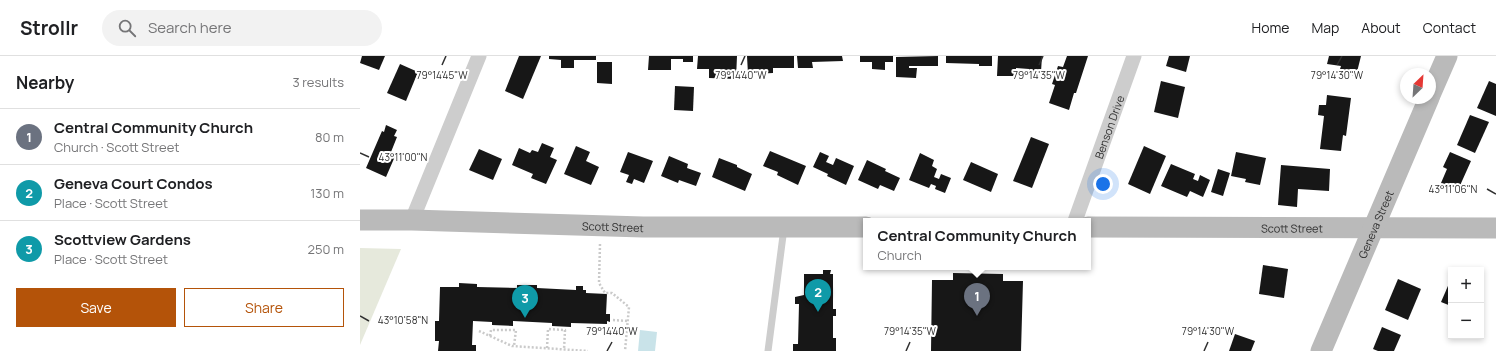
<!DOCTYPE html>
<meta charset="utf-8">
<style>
body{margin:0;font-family:Manrope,sans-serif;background:#f2f2f2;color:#202124}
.controls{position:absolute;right:12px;bottom:12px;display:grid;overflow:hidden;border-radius:0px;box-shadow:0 2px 6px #0003}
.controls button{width:36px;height:36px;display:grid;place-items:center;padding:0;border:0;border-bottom:1px solid #e0e0e0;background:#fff;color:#202124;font:20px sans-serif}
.compass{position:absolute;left:1040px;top:12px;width:36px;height:36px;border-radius:50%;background:#fff;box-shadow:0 2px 6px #0003;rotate:25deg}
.you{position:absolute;left:743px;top:128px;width:14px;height:14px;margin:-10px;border:3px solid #fff;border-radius:50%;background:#1a73e8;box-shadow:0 0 0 6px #1a73e833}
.badge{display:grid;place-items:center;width:26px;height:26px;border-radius:50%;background:#b45309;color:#fff;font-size:13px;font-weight:700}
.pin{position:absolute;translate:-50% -33px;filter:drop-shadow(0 1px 2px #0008)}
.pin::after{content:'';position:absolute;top:21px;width:14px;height:12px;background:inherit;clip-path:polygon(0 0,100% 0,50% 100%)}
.popup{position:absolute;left:503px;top:162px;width:228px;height:52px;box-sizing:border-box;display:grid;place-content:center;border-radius:0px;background:#fff;filter:drop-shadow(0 1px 3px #0005);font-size:13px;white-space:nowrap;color:#757577}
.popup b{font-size:15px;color:#202124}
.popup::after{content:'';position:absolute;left:50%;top:100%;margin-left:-8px;border:8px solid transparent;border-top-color:#fff}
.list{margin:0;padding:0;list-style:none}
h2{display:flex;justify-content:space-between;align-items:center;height:52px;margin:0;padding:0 16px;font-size:17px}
h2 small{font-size:13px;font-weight:400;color:#757577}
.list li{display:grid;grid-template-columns:26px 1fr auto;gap:12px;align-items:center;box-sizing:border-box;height:56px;padding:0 16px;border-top:1px solid #e0e0e0}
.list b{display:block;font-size:15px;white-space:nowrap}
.list p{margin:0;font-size:13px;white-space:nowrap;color:#757577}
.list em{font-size:13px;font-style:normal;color:#757577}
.actions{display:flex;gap:8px;padding:12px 16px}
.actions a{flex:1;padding:9px 0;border:1px solid #b45309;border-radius:0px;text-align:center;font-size:14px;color:#b45309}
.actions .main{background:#b45309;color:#fff}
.icon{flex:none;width:22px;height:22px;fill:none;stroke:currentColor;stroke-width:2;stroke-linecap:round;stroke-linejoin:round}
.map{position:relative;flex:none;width:1136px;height:295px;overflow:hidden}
header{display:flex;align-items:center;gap:24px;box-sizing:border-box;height:56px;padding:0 20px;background:#fff;border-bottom:1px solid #e0e0e0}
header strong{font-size:19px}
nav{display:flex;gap:22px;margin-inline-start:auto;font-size:14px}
.search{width:280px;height:36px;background:#f2f2f2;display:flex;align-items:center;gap:10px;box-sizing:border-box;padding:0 14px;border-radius:22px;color:#757577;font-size:15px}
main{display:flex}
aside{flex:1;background:#fff}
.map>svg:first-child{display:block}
</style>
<header>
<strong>Strollr</strong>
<div class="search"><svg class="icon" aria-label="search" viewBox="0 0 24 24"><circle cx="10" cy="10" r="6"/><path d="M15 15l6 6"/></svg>Search here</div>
<nav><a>Home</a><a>Map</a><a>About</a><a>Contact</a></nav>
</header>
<main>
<aside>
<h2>Nearby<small>3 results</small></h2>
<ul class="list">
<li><span class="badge" style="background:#6b7280">1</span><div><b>Central Community Church</b><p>Church · Scott Street</p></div><em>80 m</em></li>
<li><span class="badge" style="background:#0f9aa8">2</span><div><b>Geneva Court Condos</b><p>Place · Scott Street</p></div><em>130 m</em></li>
<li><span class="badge" style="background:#0f9aa8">3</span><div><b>Scottview Gardens</b><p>Place · Scott Street</p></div><em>250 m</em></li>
</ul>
<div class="actions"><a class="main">Save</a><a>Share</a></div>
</aside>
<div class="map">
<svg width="1136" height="295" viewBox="0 0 1136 295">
<rect width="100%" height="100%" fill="#fff"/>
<path fill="#e6e9dc" d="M0,192L41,193L0,289Z"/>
<path fill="#c9e3e9" d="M280,274L297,276L295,295H278Z"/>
<g fill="#171717">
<path d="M2,0H25L19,14L0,7Z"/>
<path d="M159,0H181L163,43L145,35Z"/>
<path d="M189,0H236V4H214V12H201V4L189,3Z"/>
<path d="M289,0H333V6H323V3H311V14H288Z"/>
<path d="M338,0H377L376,23L349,22V13H337Z"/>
<path d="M387,0H434V12H413V17L388,18Z"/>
<path d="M437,0H482L483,5L452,6L453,12H438Z"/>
<path d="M500,0H533V6H525V14L512,13V6H500Z"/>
<path d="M578,0V10H549V12H557L556,22L536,21V1Z"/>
<path d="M586,0H632V10H619V8L586,7Z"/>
<path d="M638,0H682L681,16H669V13L656,12V20H637Z"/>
<path d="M707,0H728L716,37H714L709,54L689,47L695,29L692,28L698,10L703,11Z"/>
<path d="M809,0H830L826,16L806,10Z"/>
<path d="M969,0H1001L996,20L979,16L981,10L967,8Z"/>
<path d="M237,6H252V28L237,27Z"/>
<path d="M40,8L58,16L46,45L27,37Z"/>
<path d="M801,25L825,31L818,62L794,56Z"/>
<path d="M1129,25L1136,28V60L1117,52Z"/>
<path d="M315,30L334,31L333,55L314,54Z"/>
<path d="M967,39L991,42L986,80L983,79L981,95L960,93L964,60L958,59L959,49H966Z"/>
<path d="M1110,59L1129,66L1115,97L1097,89Z"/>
<path d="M26,69L37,74L34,80L37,81L31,96L36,98L26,121L6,112L22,75L24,76Z"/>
<path d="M671,81L689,88L672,132L653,125Z"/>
<path d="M182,87L194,92L190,101L197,104L186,128L171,122L173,118L152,109L159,92L170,97L172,94L178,96Z"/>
<path d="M216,90L230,96L226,105L239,111L231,129L204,118Z"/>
<path d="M784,90L806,100L790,138L768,128Z"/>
<path d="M119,93L142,103L133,124L109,114Z"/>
<path d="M410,95L446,110L438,129L417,119L418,116L403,110Z"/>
<path d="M268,96L293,105L284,127L274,123L272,128L266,126L269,119L260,116Z"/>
<path d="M460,96L469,100L466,106L473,109L476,102L494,110L486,129L467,120L468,118L453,111Z"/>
<path d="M876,96L906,102L900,129L885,126L886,123L871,120Z"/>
<path d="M1090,96L1111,105L1098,134L1081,127L1087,113L1083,111Z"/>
<path d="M560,97L574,104L572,110L577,113L574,121L579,123L581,118L591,122L585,137L575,133L576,130L571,128L569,132L549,124Z"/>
<path d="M309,100L328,108L327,112L341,117L336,130L319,124L318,127L301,120Z"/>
<path d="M359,102L377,109V111L392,118L385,135L352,121Z"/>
<path d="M507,104L526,113L525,115L540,122L534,135L520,129L518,133L498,124Z"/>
<path d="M611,106L638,118L631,136L603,124Z"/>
<path d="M811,108L835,118L833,123L838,125L840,119L850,124L843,141L830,135L827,141L801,130Z"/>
<path d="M921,109L970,113L969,135L938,133L937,151L918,149Z"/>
<path d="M858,113L870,117L863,140L851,136Z"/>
<path d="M903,209L928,213L924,242L899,238Z"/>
<path d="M463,214H471L470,218H473V253H476V260H473V282H476V295H433V288H438L439,248H435V241L444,239V218H463Z"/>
<path d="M593,217L643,218V225H663L661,295H571L572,224H593Z"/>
<path d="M1038,223L1061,233L1048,264L1025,254Z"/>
<path d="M1091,223V250L1081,246Z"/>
<path d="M99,227L117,228V231L157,232V229H177V232L216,234V230H223V234H226V237L247,238L246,258H250V266L247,265V268L211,267V271L192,270V267L153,265V270L132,269V266L113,265L112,289H116V295H78L79,285H75V265H79L80,231H99Z"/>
<path d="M1022,271L1041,279L1034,295H1018L1013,293Z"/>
<path d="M875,278L895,285L891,295H869Z"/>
</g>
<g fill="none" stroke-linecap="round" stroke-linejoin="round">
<g stroke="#cacaca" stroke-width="2.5" stroke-dasharray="2 2" stroke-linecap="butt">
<path d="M240,188L239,227L245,237H252L269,251L265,295"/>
<path d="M253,264L268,265"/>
<path d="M119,275L152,290L228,295"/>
<path d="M130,280L131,274H156L154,290"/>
<path d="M187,292L188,273L205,274L204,294"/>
</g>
<path stroke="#cdcdcd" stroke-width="7" d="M408,295L424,172"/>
<g stroke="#cdcdcd" stroke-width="15">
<path d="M52,164L119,0"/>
<path id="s1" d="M715,165L774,0"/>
</g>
<g stroke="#bababa" stroke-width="21">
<path d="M1070,39L1087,0"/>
<path id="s2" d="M0,164H52L283,171H506"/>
<path id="s3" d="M728,171L1136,172"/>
<path id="s4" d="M961,295L1069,42"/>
</g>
</g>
<path fill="none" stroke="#303030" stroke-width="1.5" d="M82,9L86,0M381,9L385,0M679,9L683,0M977,9L982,0M0,97L9,101M1127,133L1136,138M0,260L9,265M247,295L252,286M546,295L550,286M844,295L848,286"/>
<g text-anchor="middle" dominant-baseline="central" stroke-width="4" stroke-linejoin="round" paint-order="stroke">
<g font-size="11" fill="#303030" stroke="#fff">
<text stroke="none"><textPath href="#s1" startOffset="100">Benson Drive</textPath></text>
<text stroke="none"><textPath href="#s4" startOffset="138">Geneva Street</textPath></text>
<text stroke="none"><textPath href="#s2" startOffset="253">Scott Street</textPath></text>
<text stroke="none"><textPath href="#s3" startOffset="204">Scott Street</textPath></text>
</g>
</g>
<g font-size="10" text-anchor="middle" fill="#303030" stroke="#fff" stroke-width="4" stroke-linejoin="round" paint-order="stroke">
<text x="82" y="23">79°14'45"W</text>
<text x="381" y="23">79°14'40"W</text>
<text x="679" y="23">79°14'35"W</text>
<text x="977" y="23">79°14'30"W</text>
<text x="43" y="105">43°11'00"N</text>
<text x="1093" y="137">43°11'06"N</text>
<text x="43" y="268">43°10'58"N</text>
<text x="252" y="279">79°14'40"W</text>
<text x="550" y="279">79°14'35"W</text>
<text x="848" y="279">79°14'30"W</text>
</g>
</svg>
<div class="controls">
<button>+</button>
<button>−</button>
</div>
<svg class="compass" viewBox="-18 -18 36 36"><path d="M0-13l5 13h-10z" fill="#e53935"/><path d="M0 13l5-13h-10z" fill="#757577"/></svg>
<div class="you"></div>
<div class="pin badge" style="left:617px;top:260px;background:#6b7280">1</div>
<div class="popup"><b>Central Community Church</b>Church</div>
<div class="pin badge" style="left:458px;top:256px;background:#0f9aa8">2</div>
<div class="pin badge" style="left:165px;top:262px;background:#0f9aa8">3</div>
</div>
</main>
